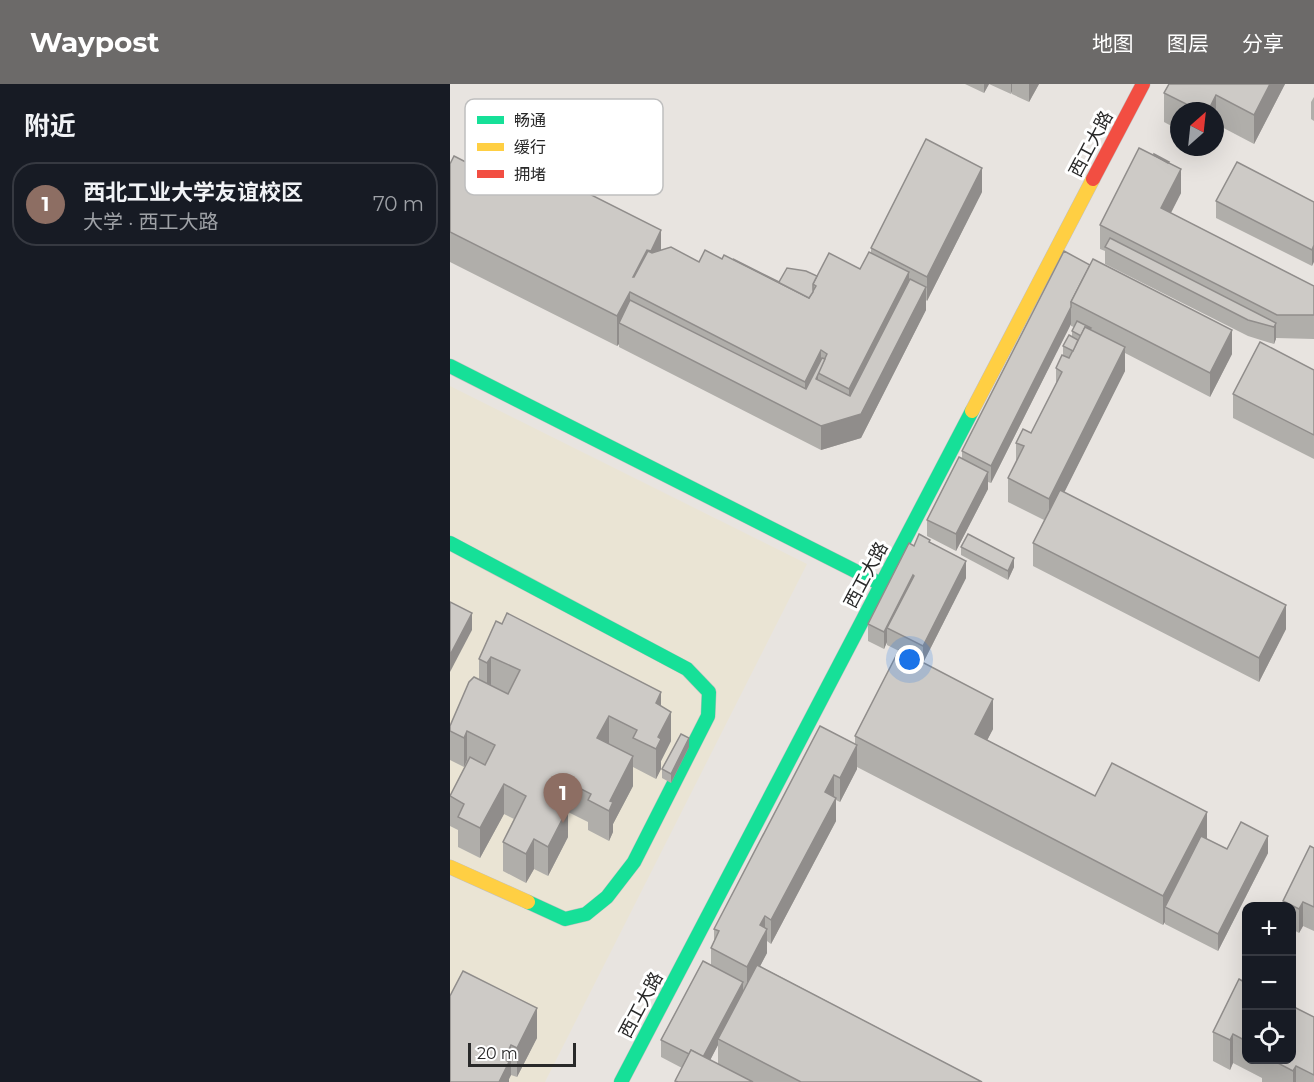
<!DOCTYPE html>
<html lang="zh">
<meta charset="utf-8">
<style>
body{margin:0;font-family:Montserrat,"Noto Sans SC",sans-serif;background:#242831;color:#f1f3f6}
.controls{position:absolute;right:18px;bottom:18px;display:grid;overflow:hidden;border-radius:12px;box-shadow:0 6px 24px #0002}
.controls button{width:54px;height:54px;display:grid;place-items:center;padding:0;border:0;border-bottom:2px solid #363941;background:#171b24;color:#f1f3f6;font:30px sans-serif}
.compass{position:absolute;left:720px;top:18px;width:54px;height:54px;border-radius:50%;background:#171b24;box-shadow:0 6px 24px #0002;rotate:27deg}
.scale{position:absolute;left:18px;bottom:15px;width:108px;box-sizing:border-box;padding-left:6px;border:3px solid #292929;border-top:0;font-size:16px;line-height:21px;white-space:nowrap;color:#292929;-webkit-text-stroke:4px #fff;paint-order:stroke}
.you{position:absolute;left:460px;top:576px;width:21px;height:21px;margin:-15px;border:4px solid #fff;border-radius:50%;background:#1a73e8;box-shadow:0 0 0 9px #1a73e833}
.badge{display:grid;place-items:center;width:39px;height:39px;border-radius:50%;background:#6c6a69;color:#fff;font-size:20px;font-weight:700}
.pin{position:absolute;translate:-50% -50px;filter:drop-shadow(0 2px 3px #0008)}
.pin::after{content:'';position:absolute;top:32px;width:21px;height:18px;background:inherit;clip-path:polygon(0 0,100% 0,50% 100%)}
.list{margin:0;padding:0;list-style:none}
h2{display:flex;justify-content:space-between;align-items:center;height:78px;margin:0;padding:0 24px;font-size:26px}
h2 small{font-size:20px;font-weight:400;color:#9ea1a6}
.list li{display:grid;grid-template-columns:39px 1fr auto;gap:18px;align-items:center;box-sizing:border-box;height:84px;margin:0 12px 12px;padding:0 12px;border:2px solid #363941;border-radius:24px}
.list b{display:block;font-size:22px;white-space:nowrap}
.list p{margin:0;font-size:20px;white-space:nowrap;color:#9ea1a6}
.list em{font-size:20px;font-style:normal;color:#9ea1a6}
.icon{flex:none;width:33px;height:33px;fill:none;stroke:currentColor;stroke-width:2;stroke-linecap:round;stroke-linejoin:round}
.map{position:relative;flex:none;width:864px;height:998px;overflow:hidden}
header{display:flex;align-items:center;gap:36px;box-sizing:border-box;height:84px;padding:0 30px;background:#6c6a69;color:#fff}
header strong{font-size:28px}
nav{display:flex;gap:33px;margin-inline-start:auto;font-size:21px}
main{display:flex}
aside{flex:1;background:#171b24}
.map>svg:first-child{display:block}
</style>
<header>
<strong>Waypost</strong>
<nav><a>地图</a><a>图层</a><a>分享</a></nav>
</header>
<main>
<aside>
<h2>附近<small></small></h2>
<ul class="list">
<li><span class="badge" style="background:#8d6e63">1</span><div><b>西北工业大学友谊校区</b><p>大学 · 西工大路</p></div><em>70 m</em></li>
</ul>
</aside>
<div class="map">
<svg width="864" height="998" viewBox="0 0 864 998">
<rect width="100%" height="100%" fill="#e8e4e0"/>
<path fill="#eae4d4" d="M0,302L357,480L95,998H0Z"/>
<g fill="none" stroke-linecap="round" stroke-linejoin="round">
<g stroke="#c2c0c1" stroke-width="15">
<g id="fast">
<path d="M0,282L431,500"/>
<path d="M0,459L237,585L259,608L258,632L184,778L157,813L136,830L115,835L78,818"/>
<path d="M171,998L522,327"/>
</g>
</g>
<g stroke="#c2c0c1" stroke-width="15">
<g id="slow">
<path d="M522,327L643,95"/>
<path d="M0,783L78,818"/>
</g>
</g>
<g stroke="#c2c0c1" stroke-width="15">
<path id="jam" d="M643,95L693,0"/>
</g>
<use href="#fast" stroke="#16e098" stroke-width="14"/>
<use href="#slow" stroke="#ffcf43" stroke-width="14"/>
<use href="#jam" stroke="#f24e42" stroke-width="14"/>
</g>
<g fill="#b0aeaa" fill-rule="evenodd">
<path d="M515,0H539L534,9Z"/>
<path d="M539,0H589L579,18L562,10V7L561,10Z"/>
<path d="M719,0H835L804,60L766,40L765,42V27H729V46L714,38V9Z"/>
<path d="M864,13V37L861,35V18Z"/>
<path d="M719,79L731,109L721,129L864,202V255L826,254L824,260L798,252L655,180V167L650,165V141Z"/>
<path d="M0,80L43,92L211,166L249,178L272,175L329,198L410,185L421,169V164L532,108L477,217L476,216V226L411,354L371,366L169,263V260L167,262L0,178Z"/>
<path d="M766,117L864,118L862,182L766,134Z"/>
<path d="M614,167L782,270L760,313L675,269V287L614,408L836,545L809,598L583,482V459L594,436L558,418V394L566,378V359L581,349L606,301V284L613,271V262L622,253V247L624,243L621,242V240L541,399L538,398V405L506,467L477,452V436L512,375V367Z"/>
<path d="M864,286V375L783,334V310Z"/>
<path d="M480,459L516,494L473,579L543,645L537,656L645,712L757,755L777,765L818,769L768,867L715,840V838L713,841L407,683V685L390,718L386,716V737L321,860L317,857V869L310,882L532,998H225L232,984L211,973V956L261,881V864L264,857V845L405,660V652L449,567L437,561V558L434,565L418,557V540L464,462ZM268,961V980L260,976Z"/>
<path d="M511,463L564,483L558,496L511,471Z"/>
<path d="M46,537L211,623L221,657L211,677V685L206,695L183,683V674V702L163,740V748L159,757L138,746V738L118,728V753L98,792L84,785L76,799L53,787V758L64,735L54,730L30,774L8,763V746L0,742V712L18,677L14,683L0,676V642L29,595V575Z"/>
<path d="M239,663L221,699L212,694V685Z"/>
<path d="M864,764V847L853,842L849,849L842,845V822H833V817Z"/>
<path d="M796,899V975H842L864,933V998H812V994L783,979L780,986L763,977V948Z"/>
<path d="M0,912L87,954L67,993L61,991L59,995V998Z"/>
</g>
<g fill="#908d8b">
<path d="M534,0H539L534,9Z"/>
<path d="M561,0H562V7L561,10Z"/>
<path d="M579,0H589L579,18Z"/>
<path d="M820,0H835L804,60V31Z"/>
<path d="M766,11V40L765,42V27H758Z"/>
<path d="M532,84V108L477,217V193Z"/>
<path d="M731,85V109L711,148V124Z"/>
<path d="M211,146V176L201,197V167Z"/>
<path d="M864,161V178L862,182V166Z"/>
<path d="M197,166V195L183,193Z"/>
<path d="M459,188V218L476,203V226L411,354L371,366V342L399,333V305Z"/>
<path d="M180,208V238L169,239V260L167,262V232Z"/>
<path d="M621,223V240L541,399V382Z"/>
<path d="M826,239V255L824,260V243Z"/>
<path d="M782,246V270L760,313V289Z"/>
<path d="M675,263V287L599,439V415Z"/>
<path d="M371,266V285L368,289V315L355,327V298Z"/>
<path d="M538,388V405L506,467V450Z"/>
<path d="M564,474V483L558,496V487Z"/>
<path d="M516,477V494L473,579V562Z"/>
<path d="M463,491V508L437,544V558L434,565V548Z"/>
<path d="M836,521V545L809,598V574Z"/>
<path d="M22,529V546L0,588V571Z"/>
<path d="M41,573V602L37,609V579Z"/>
<path d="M211,608V637L206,619Z"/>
<path d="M543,615V645L525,680V650Z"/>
<path d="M221,628V657L211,677V685L206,695V665L208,653Z"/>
<path d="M159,632V662L147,654Z"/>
<path d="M17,647V676L14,683V654Z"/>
<path d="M239,654V663L221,699V690Z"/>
<path d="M407,661V685L390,718V694Z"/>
<path d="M183,672V702L163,740V748L159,757V727L160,717Z"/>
<path d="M384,691V715L375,708Z"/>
<path d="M112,695V724L102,715Z"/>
<path d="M54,700V730L30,774V744Z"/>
<path d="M386,714V737L321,860V836Z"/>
<path d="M118,724V753L98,792V763Z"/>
<path d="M757,728V757L715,823V838L713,841V812Z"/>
<path d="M818,752V769L768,867V850Z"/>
<path d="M84,755V785L76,799V770Z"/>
<path d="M853,818V842L849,849V825Z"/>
<path d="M315,832V849L317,845V869L297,907V883L310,841Z"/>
<path d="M293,898V915L268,955V961L251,994V977Z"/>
<path d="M87,924V954L67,993V964Z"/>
<path d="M783,950V979L780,986V956Z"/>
<path d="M61,961V991L59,995V998H49L54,975Z"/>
<path d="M846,982V998H843V987Z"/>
</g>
<g fill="#cdcac6" stroke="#908d8b" stroke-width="1.5">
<path d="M719,0H820L804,31L766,11L758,27H750L714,9Z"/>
<path d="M476,55L532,84L477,193L421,164Z"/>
<path d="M689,64L731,85L711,124L864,202V231H827L650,141Z"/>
<path d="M704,70L719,78L718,79L704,71Z"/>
<path d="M4,72L43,92L48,80L69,91L76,78L211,146L201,167L197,166L183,193H184L198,167L202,169L221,163L249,178L255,166L272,175L274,171L359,214L366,202L363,200L379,169L410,185L419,168L459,188L399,305L368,289L377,270L371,266L355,298L180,208L167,232L0,148V80Z"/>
<path d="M787,78L864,118V161L862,166L766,117Z"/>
<path d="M660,154L826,239L824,243L798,236L655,163Z"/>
<path d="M614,167L640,181L621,218V223L541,382L512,367Z"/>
<path d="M283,175L329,198L337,184L356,187L367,192L363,200V208L359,214Z"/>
<path d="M643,175L782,246L760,289L621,218Z"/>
<path d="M460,195L476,203L411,330L371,342L169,239L180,216L356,305L372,274L375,275L366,295L400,312Z"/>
<path d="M627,237L641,244L640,245L635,243L631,252L622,247Z"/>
<path d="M635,243L675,263L599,415L558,394L574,362L566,359L573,345L581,349L612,288L606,284L612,271L619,274Z"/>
<path d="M619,251L628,256L623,267L613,262Z"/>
<path d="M810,258L864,286V351L783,310Z"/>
<path d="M509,373L538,388L506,450L477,436Z"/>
<path d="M610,406L836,521L809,574L583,459Z"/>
<path d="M469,450L480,456L479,458L516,477L473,562L437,544L464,492L463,491L434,548L418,540L459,459L464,462Z"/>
<path d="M518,450L564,474L558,487L511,463Z"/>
<path d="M0,518L22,529L0,571Z"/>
<path d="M57,529L211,608L206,619L221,628L208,653L211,655L206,665L183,654L187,646L159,632L147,654L183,672L160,717L163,718L159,727L138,716L141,710L112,695L102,715L118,724L98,763L84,755L76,770L53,758L76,712L54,700L30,744L8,733L14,720L0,712L20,673L35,681L45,661L17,647L14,654L0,647V642L19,598L24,593L58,610L70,586L41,573L37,579L29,575L46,537L52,540Z"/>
<path d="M449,566L543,615L525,650L645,712L662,679L757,728L713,812L405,652Z"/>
<path d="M370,642L407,661L390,694L384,691L375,708L386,714L321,836L315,832L310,841L317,845L297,883L261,864L269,847L264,845Z"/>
<path d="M231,650L239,654L221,690L212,685Z"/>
<path d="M791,738L818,752L768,850L715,823L751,752L777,765Z"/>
<path d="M860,762L864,764V823L853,818L849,825L833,817Z"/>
<path d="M253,877L293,898L253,973L241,966L239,970L211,956Z"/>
<path d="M307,881L532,998H351L268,955Z"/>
<path d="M13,887L87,924L67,964L61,961L54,975L59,978L49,998H0V912Z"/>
<path d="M789,895L796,899V957L783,950L780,956L763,948Z"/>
<path d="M842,922L864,933V991L846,982L843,987L820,975H842Z"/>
<path d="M241,966L303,998H228L225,997Z"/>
</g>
<g text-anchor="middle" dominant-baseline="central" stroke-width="6" stroke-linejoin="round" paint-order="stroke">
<g font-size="18" fill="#292929" stroke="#fff">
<text transform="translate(641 60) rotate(-62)">西工大路</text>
<text transform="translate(416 491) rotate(-62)">西工大路</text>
<text transform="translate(191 921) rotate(-62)">西工大路</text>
</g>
</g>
<rect x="15" y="15" width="198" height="96" rx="9" fill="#fff" stroke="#bfbfbf" stroke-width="1.5"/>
<rect x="27" y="32" width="27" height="8" fill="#16e098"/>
<rect x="27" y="59" width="27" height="8" fill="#ffcf43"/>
<rect x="27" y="86" width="27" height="8" fill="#f24e42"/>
<g font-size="16" fill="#292929">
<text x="64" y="42">畅通</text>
<text x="64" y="69">缓行</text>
<text x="64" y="96">拥堵</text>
</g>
</svg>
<div class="controls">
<button>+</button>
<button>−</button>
<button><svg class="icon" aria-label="locate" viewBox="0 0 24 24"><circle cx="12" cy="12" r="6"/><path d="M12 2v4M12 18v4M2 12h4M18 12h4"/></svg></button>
</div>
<svg class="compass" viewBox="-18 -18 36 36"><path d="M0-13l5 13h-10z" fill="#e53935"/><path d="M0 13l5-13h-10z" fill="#9ea1a6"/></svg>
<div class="scale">20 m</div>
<div class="you"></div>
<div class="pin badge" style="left:113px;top:739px;background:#8d6e63">1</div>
</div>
</main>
